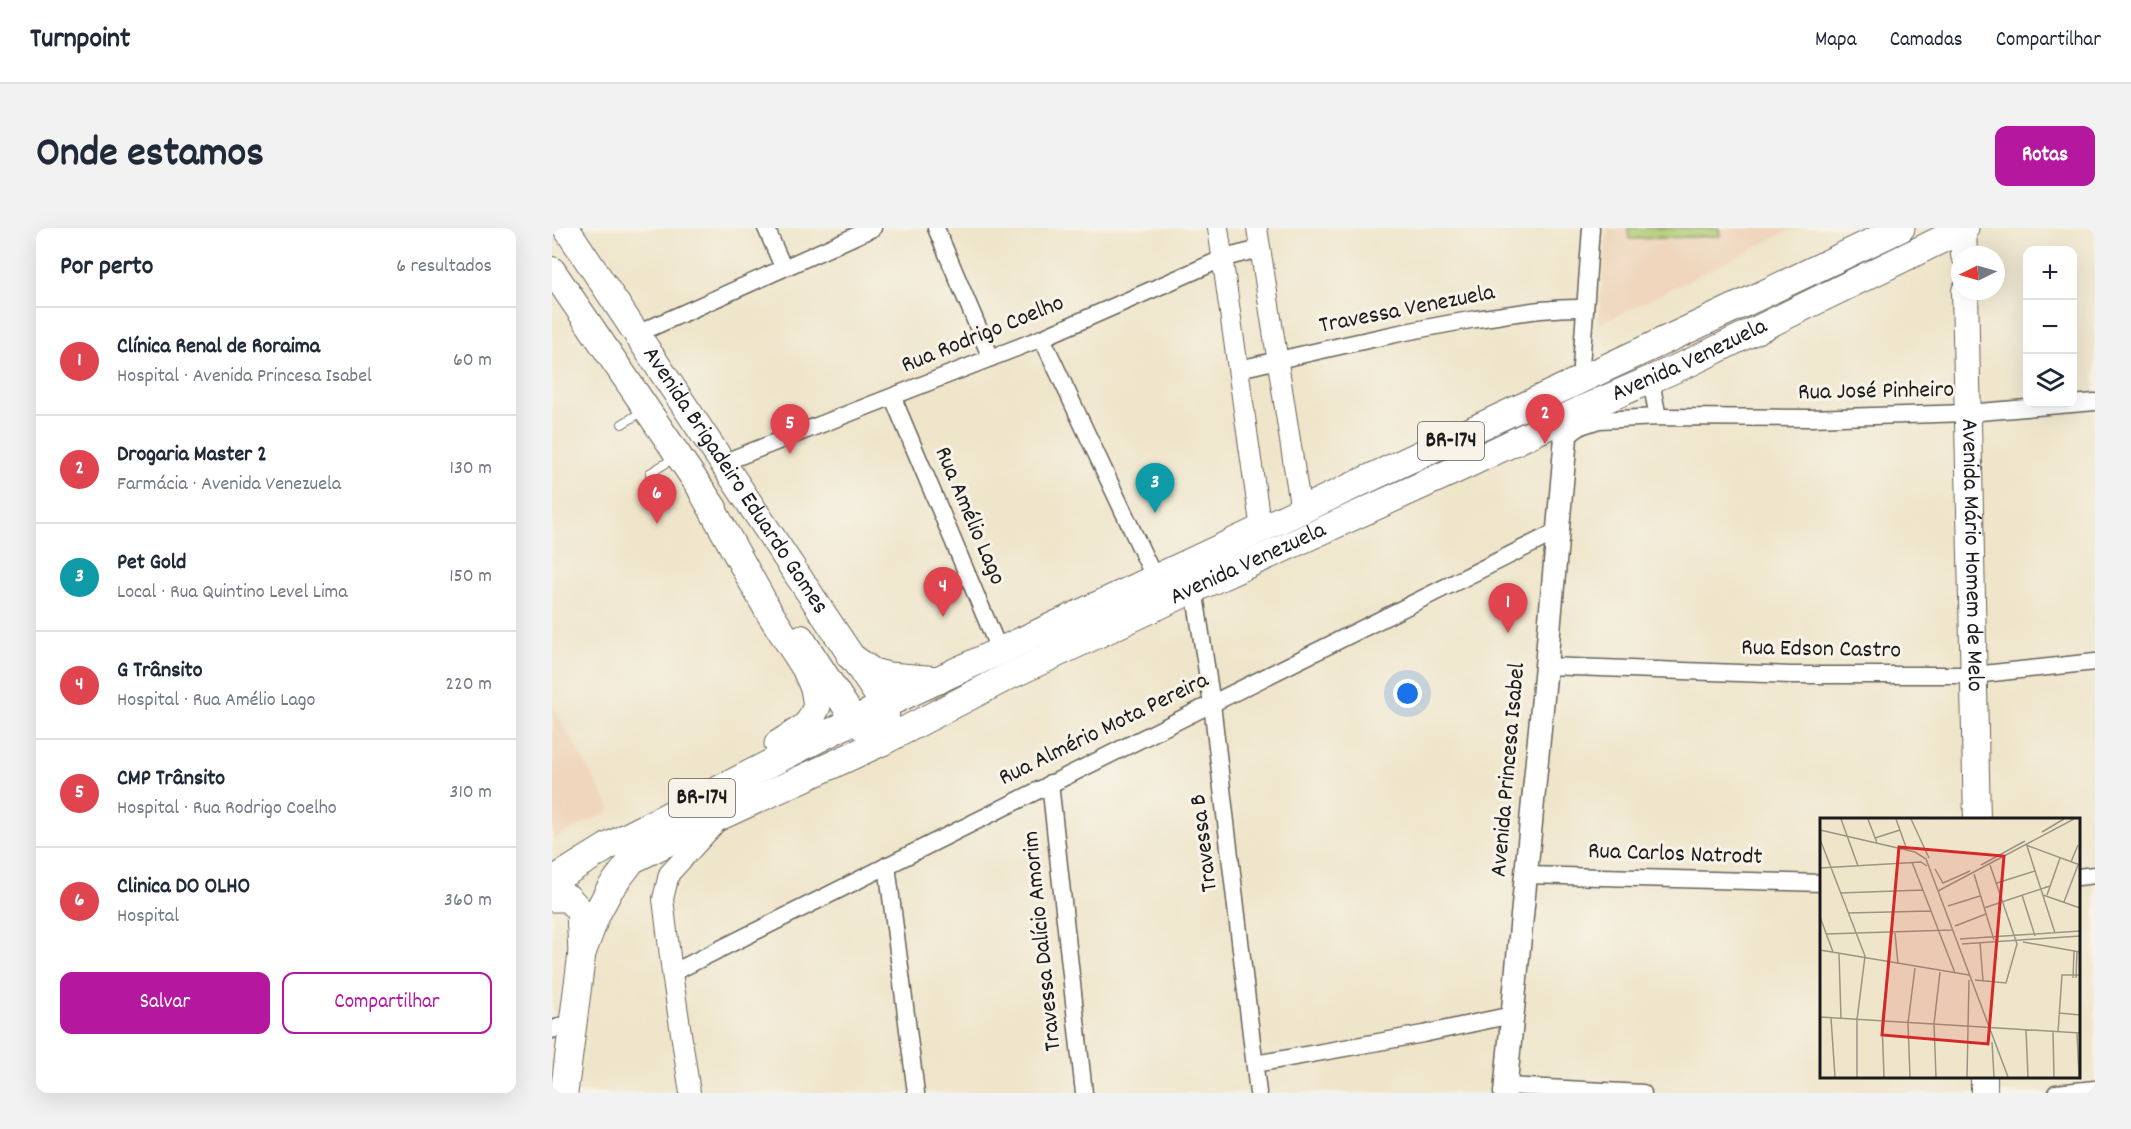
<!DOCTYPE html>
<html lang="pt">
<meta charset="utf-8">
<style>
body{margin:0;font-family:Dekko,sans-serif;background:#f2f2f3;color:#1f2937}
.controls{position:absolute;right:18px;top:18px;display:grid;overflow:hidden;border-radius:12px;box-shadow:0 6px 24px #0002}
.controls button{width:54px;height:54px;display:grid;place-items:center;padding:0;border:0;border-bottom:2px solid #e0e1e3;background:#fff;color:#1f2937;font:30px sans-serif}
.compass{position:absolute;left:1399px;top:18px;width:54px;height:54px;border-radius:50%;background:#fff;box-shadow:0 6px 24px #0002;rotate:265deg}
.you{position:absolute;left:856px;top:466px;width:21px;height:21px;margin:-15px;border:4px solid #fff;border-radius:50%;background:#1a73e8;box-shadow:0 0 0 9px #1a73e833}
.badge{display:grid;place-items:center;width:39px;height:39px;border-radius:50%;background:#b5179e;color:#fff;font-size:20px;font-weight:700}
.pin{position:absolute;translate:-50% -50px;filter:drop-shadow(0 2px 3px #0008)}
.pin::after{content:'';position:absolute;top:32px;width:21px;height:18px;background:inherit;clip-path:polygon(0 0,100% 0,50% 100%)}
.list{margin:0;padding:0;list-style:none}
h2{display:flex;justify-content:space-between;align-items:center;height:78px;margin:0;padding:0 24px;font-size:26px}
h2 small{font-size:20px;font-weight:400;color:#747a83}
.list li{display:grid;grid-template-columns:39px 1fr auto;gap:18px;align-items:center;box-sizing:border-box;height:108px;padding:0 24px;border-top:2px solid #e0e1e3}
.list b{display:block;font-size:22px;white-space:nowrap}
.list p{margin:0;font-size:20px;white-space:nowrap;color:#747a83}
.list em{font-size:20px;font-style:normal;color:#747a83}
.actions{display:flex;gap:12px;padding:18px 24px}
.actions a{flex:1;padding:14px 0;border:2px solid #b5179e;border-radius:12px;text-align:center;font-size:21px;color:#b5179e}
.actions .main{background:#b5179e;color:#fff}
.icon{flex:none;width:33px;height:33px;fill:none;stroke:currentColor;stroke-width:2;stroke-linecap:round;stroke-linejoin:round}
.map{position:relative;flex:none;width:1543px;height:865px;overflow:hidden;border-radius:12px}
header{display:flex;align-items:center;gap:36px;box-sizing:border-box;height:84px;padding:0 30px;background:#fff;border-bottom:2px solid #e0e1e3}
header strong{font-size:28px}
nav{display:flex;gap:33px;margin-inline-start:auto;font-size:21px}
.intro{display:flex;align-items:center;justify-content:space-between;box-sizing:border-box;height:144px;padding:0 36px}
h1{margin:0;font-size:42px}
.button{padding:15px 27px;border-radius:12px;background:#b5179e;color:#fff;font-size:21px;font-weight:700}
main{display:flex;gap:36px;padding:0 36px}
aside{flex:1;background:#fff;border-radius:12px;box-shadow:0 6px 24px #0002}
.map>svg:first-child{display:block}
</style>
<header>
<strong>Turnpoint</strong>
<nav><a>Mapa</a><a>Camadas</a><a>Compartilhar</a></nav>
</header>
<div class="intro"><h1>Onde estamos</h1><a class="button">Rotas</a></div>
<main>
<aside>
<h2>Por perto<small>6 resultados</small></h2>
<ul class="list">
<li><span class="badge" style="background:#e0444e">1</span><div><b>Clínica Renal de Roraima</b><p>Hospital · Avenida Princesa Isabel</p></div><em>60 m</em></li>
<li><span class="badge" style="background:#e0444e">2</span><div><b>Drogaria Master 2</b><p>Farmácia · Avenida Venezuela</p></div><em>130 m</em></li>
<li><span class="badge" style="background:#0f9aa8">3</span><div><b>Pet Gold</b><p>Local · Rua Quintino Level Lima</p></div><em>150 m</em></li>
<li><span class="badge" style="background:#e0444e">4</span><div><b>G Trânsito</b><p>Hospital · Rua Amélio Lago</p></div><em>220 m</em></li>
<li><span class="badge" style="background:#e0444e">5</span><div><b>CMP Trânsito</b><p>Hospital · Rua Rodrigo Coelho</p></div><em>310 m</em></li>
<li><span class="badge" style="background:#e0444e">6</span><div><b>Clinica DO OLHO</b><p>Hospital</p></div><em>360 m</em></li>
</ul>
<div class="actions"><a class="main">Salvar</a><a>Compartilhar</a></div>
</aside>
<div class="map">
<svg width="1543" height="865" viewBox="0 0 1543 865">
<rect width="100%" height="100%" fill="#f7f3e8"/>
<filter id="ink" filterUnits="userSpaceOnUse"><feTurbulence type="fractalNoise" baseFrequency=".0167" numOctaves="2"/><feDisplacementMap in="SourceGraphic" scale="12" xChannelSelector="R" yChannelSelector="G"/><feConvolveMatrix kernelMatrix="1 2 1 2 8 2 1 2 1" color-interpolation-filters="sRGB"/></filter>
<filter id="wash" filterUnits="userSpaceOnUse"><feTurbulence type="fractalNoise" baseFrequency=".008" numOctaves="4" result="noise"/><feDisplacementMap in="SourceGraphic" scale="24" xChannelSelector="R" yChannelSelector="G"/><feGaussianBlur stdDeviation="1.35" result="paint"/><feColorMatrix in="noise" values="0 0 0 0 0 0 0 0 0 0 0 0 0 0 0 0 0 1.4 0 .05"/><feComposite in="paint" operator="in"/></filter>
<g filter="url(#wash)">
<rect width="100%" height="100%" fill="#efe5ca"/>
<g fill="#efd6bc">
<path d="M1056,0H1243L1046,97Z"/>
<path d="M0,475L59,582L0,612Z"/>
</g>
<path fill="#afcc73" stroke="#667448" stroke-width="1.5" d="M1076,0H1167L1168,8L1077,11Z"/>
</g>
<g filter="url(#ink)">
<g fill="none" stroke-linecap="round" stroke-linejoin="round">
<g stroke="#666259" stroke-width="10">
<g id="service">
<path d="M70,196L93,182"/>
<path d="M98,245L124,229"/>
</g>
</g>
<g stroke="#666259" stroke-width="19">
<g id="minor">
<path d="M214,0L231,39"/>
<path d="M384,0L439,130"/>
<path d="M85,106L321,0"/>
<path d="M490,110L603,351"/>
<path d="M687,141C766,123 845,104 924,91C960,86 997,79 1033,80"/>
<path d="M1103,150L1101,164L1106,189"/>
<path d="M1028,152L1039,0"/>
<path d="M341,170L448,424"/>
<path d="M1014,209L1029,198L1047,192L1106,189L1258,190L1416,185L1543,174"/>
<path d="M170,235L490,110L672,30L708,21"/>
<path d="M642,361L660,476L706,865"/>
<path d="M994,438L1239,447H1422L1543,434"/>
<path d="M498,555L532,865"/>
<path d="M335,637L364,865"/>
<path d="M975,647L1270,655"/>
<path d="M1526,649L1543,647"/>
<path d="M120,745L1006,303"/>
<path d="M0,802L22,792"/>
<path d="M703,836L871,806L960,787"/>
<path d="M954,858L1091,865"/>
<path d="M1504,865L1543,861"/>
</g>
</g>
<g stroke="#666259" stroke-width="22">
<g id="tertiary">
<path d="M666,0L709,302"/>
<path d="M705,0L749,283"/>
<path d="M138,865L120,745L111,671L117,646L162,597"/>
</g>
</g>
<g stroke="#666259" stroke-width="25">
<path id="secondary" d="M953,865L994,438L1014,209L1008,201L998,197"/>
</g>
<g stroke="#666259" stroke-width="28">
<g id="primary">
<path id="s1" d="M14,0L332,477L334,487V512"/>
<path d="M1411,0L1412,27"/>
<path d="M0,42L162,280"/>
<path id="s2" d="M1413,63L1425,592"/>
<path d="M249,410L303,493L330,514"/>
<path d="M1432,848V865"/>
</g>
</g>
<g stroke="#666259" stroke-width="29">
<g id="trunk">
<path d="M150,263L217,384L253,440L262,460L265,478L258,493L251,500L226,516"/>
<path d="M298,428L321,444L337,448L387,452"/>
<path d="M0,653L55,619L332,477L1199,72L1349,0"/>
<path d="M0,670H16L28,683L30,725L12,865"/>
<path id="s3" d="M30,725L45,685L58,661L80,632L171,587L330,514L455,449L642,361L912,238L1031,181L1139,134L1413,0"/>
</g>
</g>
<use href="#service" stroke="#fff" stroke-width="8"/>
<use href="#minor" stroke="#fff" stroke-width="16"/>
<use href="#tertiary" stroke="#fff" stroke-width="20"/>
<use href="#secondary" stroke="#fff" stroke-width="22"/>
<use href="#primary" stroke="#fff" stroke-width="26"/>
<use href="#trunk" stroke="#fff" stroke-width="27"/>
</g>
</g>
<g text-anchor="middle" dominant-baseline="central" stroke-width="6" stroke-linejoin="round" paint-order="stroke">
<g fill="#f7f3e8" stroke="#5e5c59" stroke-width="1.5">
<rect x="866" y="194" width="66" height="38" rx="4.5"/>
<rect x="117" y="551" width="66" height="38" rx="4.5"/>
</g>
<g font-size="22" font-weight="bold" fill="#1c1c1c">
<text x="899" y="213">BR-174</text>
<text x="150" y="570">BR-174</text>
</g>
<g font-size="24" fill="#1c1c1c" stroke="#f7f3e8">
<text transform="translate(855 82) rotate(-11)">Travessa Venezuela</text>
<text transform="translate(431 107) rotate(-22)">Rua Rodrigo Coelho</text>
<text stroke="none"><textPath href="#s3" startOffset="1276">Avenida Venezuela</textPath></text>
<text transform="translate(1324 164) rotate(-1)">Rua José Pinheiro</text>
<text stroke="none"><textPath href="#s1" startOffset="304">Avenida Brigadeiro Eduardo Gomes</textPath></text>
<text transform="translate(417 288) rotate(67)">Rua Amélio Lago</text>
<text stroke="none"><textPath href="#s2" startOffset="264">Avenida Mário Homem de Melo</textPath></text>
<text stroke="none"><textPath href="#s3" startOffset="790">Avenida Venezuela</textPath></text>
<text transform="translate(1269 422) rotate(1)">Rua Edson Castro</text>
<text transform="translate(552 502) rotate(-26)">Rua Almério Mota Pereira</text>
<text transform="translate(957 542) rotate(-85)">Avenida Princesa Isabel</text>
<text transform="translate(653 615) rotate(-97)">Travessa B</text>
<text transform="translate(1123 627) rotate(2)">Rua Carlos Natrodt</text>
<text transform="translate(491 713) rotate(-96)">Travessa Dalício Amorim</text>
</g>
</g>
<g transform="translate(1268 590)">
<rect width="260" height="260" fill="#efe5ca"/>
<path fill="none" stroke="#9b9584" stroke-width="1.5" d="M21,1L38,48M48,1L57,25M76,1L87,32M91,1L109,40M0,12L95,34L106,41L188,259M222,14L244,1M55,20L80,12M0,21L45,138L37,202V259M206,27L260,47M207,28L235,115M92,44L135,155M251,44L258,27M161,47L205,23M0,50L101,44L107,48M115,51L123,65L150,53M154,56L174,122M177,65L215,53M118,73L254,1M20,75L103,72M202,77L215,118M223,77L260,90M227,77L240,40M244,84L258,47M128,88L160,78M164,90L230,68M28,95L111,93M0,99L13,134M135,108L166,96M75,115L78,146M6,116L132,112M140,121L260,113M160,124L163,163M203,124L260,134M142,126L260,118M0,132L149,157M19,135L21,201M253,160L254,133M256,160L257,133M155,162L186,165L197,126L170,47M239,195L260,197M0,199L260,215M11,200L15,259M206,212L208,259M233,214L234,259M238,214L242,157H260M257,215L259,259M172,224L174,259M64,259L62,203L69,145M90,259L88,205L95,150M116,259L114,206L120,154M147,259L149,162"/>
<path fill="#d62828" fill-opacity="0.15" stroke="#d62828" stroke-width="3" d="M79,29L184,38L168,226L62,217Z"/>
<rect width="260" height="260" fill="none" stroke="#1c1c1c" stroke-width="3"/>
</g>
</svg>
<div class="controls">
<button>+</button>
<button>−</button>
<button><svg class="icon" aria-label="layers" viewBox="0 0 24 24"><path d="M12 4l9 5-9 5-9-5zM3 14l9 5 9-5"/></svg></button>
</div>
<svg class="compass" viewBox="-18 -18 36 36"><path d="M0-13l5 13h-10z" fill="#e53935"/><path d="M0 13l5-13h-10z" fill="#747a83"/></svg>
<div class="you"></div>
<div class="pin badge" style="left:956px;top:405px;background:#e0444e">1</div>
<div class="pin badge" style="left:993px;top:216px;background:#e0444e">2</div>
<div class="pin badge" style="left:603px;top:285px;background:#0f9aa8">3</div>
<div class="pin badge" style="left:391px;top:389px;background:#e0444e">4</div>
<div class="pin badge" style="left:238px;top:226px;background:#e0444e">5</div>
<div class="pin badge" style="left:105px;top:296px;background:#e0444e">6</div>
</div>
</main>
